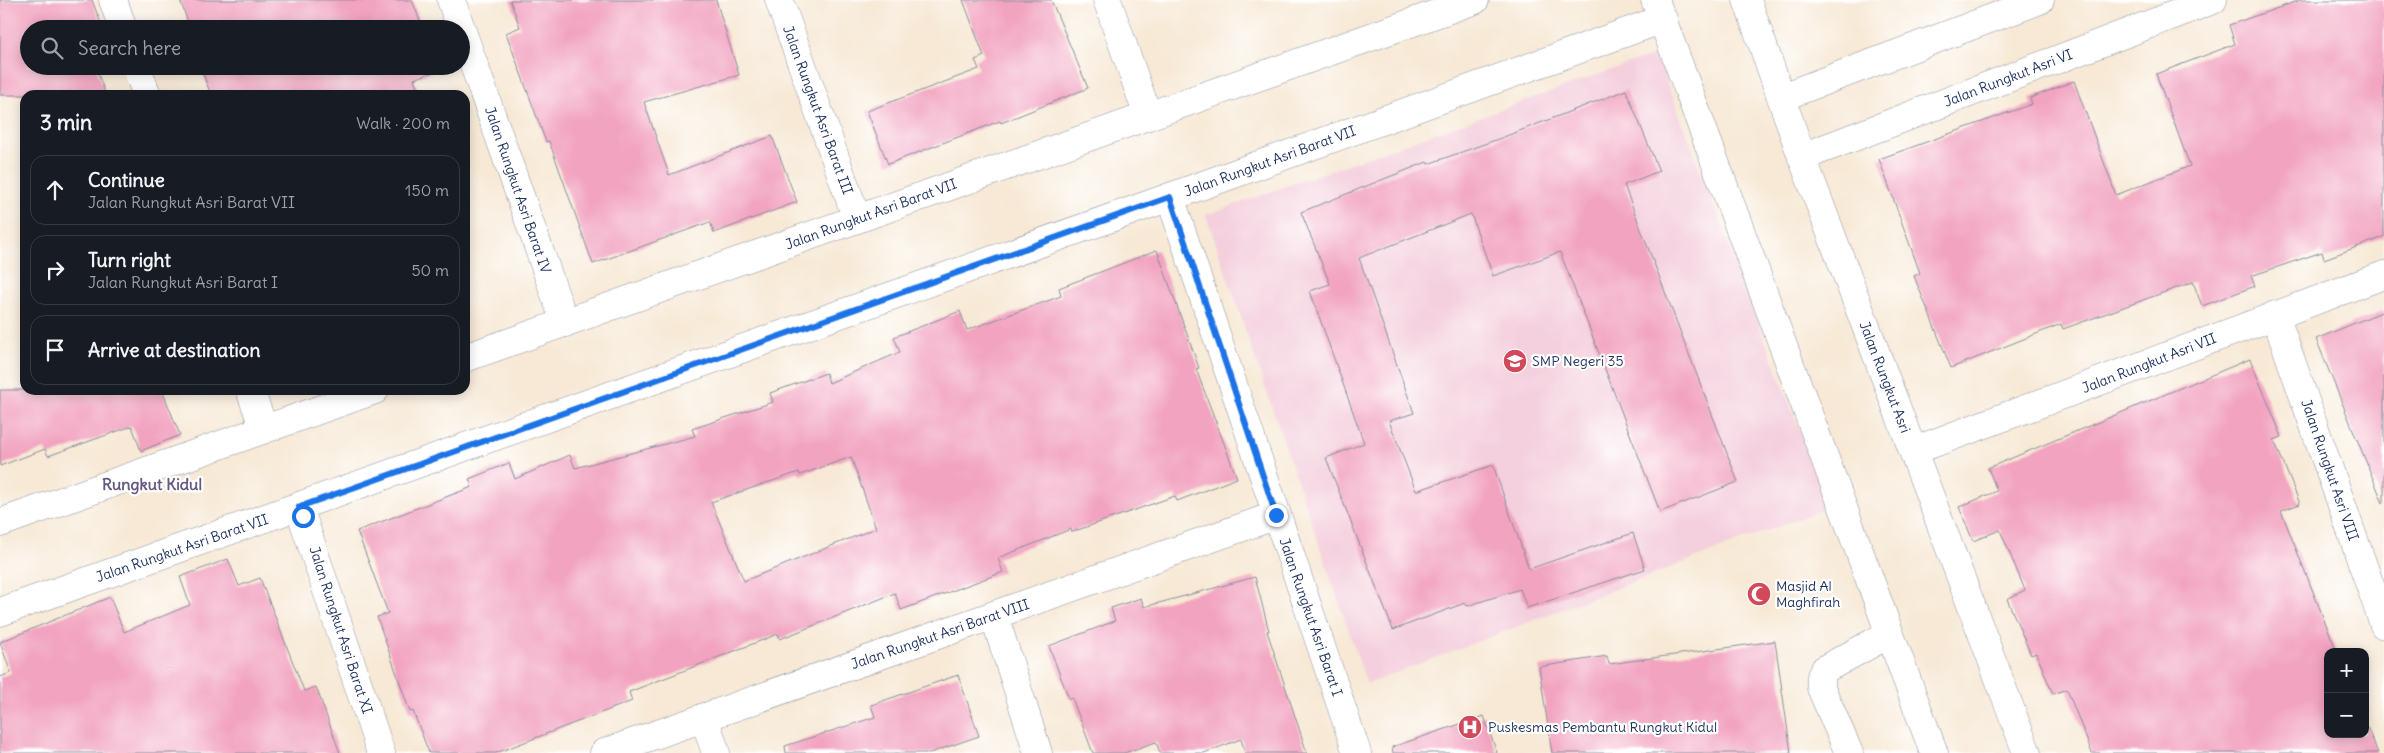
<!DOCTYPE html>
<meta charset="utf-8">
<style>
body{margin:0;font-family:Delius,sans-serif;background:#20242c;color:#f1f3f6}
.controls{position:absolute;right:15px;bottom:15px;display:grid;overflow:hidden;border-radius:10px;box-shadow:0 2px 12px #0003}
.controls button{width:45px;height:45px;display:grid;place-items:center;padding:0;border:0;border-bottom:1px solid #363941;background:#171b24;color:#f1f3f6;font:25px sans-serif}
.stop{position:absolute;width:15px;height:15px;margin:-11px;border:4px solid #1a73e8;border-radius:50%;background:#fff}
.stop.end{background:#1a73e8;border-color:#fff;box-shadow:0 1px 5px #0008}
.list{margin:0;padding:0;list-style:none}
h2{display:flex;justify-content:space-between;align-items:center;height:65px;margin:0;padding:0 20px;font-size:21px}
h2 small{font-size:16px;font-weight:400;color:#9ea1a6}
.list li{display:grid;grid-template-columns:32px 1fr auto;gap:15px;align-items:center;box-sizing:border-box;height:70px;margin:0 10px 10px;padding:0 10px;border:1px solid #363941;border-radius:15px}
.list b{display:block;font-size:19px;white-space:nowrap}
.list p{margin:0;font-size:16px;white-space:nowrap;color:#9ea1a6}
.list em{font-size:16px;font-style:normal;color:#9ea1a6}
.icon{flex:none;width:28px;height:28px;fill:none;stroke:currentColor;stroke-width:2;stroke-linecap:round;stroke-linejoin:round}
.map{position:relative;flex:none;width:2384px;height:753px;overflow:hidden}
.search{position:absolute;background:#171b24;box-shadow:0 2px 12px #0003;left:20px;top:20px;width:450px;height:55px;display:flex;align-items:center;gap:12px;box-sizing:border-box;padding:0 18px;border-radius:28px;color:#9ea1a6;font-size:19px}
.panel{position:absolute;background:#171b24;box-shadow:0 2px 12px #0003;left:20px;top:90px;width:450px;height:305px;border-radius:15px}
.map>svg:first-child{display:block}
</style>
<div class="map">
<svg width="2384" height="753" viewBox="0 0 2384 753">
<rect width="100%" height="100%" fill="#fff"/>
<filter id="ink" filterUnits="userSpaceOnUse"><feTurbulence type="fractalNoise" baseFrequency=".02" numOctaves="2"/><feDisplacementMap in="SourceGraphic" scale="10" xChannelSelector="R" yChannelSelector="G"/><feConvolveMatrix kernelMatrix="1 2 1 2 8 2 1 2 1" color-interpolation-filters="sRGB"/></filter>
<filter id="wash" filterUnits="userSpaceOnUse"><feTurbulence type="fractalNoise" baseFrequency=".0096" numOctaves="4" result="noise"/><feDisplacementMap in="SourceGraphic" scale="20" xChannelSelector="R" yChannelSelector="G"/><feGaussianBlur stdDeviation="1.12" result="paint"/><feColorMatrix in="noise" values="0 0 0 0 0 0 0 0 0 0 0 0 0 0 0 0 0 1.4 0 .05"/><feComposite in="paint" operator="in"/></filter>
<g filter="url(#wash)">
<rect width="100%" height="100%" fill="#f7e9d6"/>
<path fill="#f4cfdd" d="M1656,54L1829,507L1367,684L1206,215Z"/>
<g id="blocks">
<g fill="#f2a3c0" fill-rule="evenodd">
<path d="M0,0H92L103,29H29V66H95L106,95H0Z"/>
<path d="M180,0H412L423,29H186L184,24L188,22Z"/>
<path d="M510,0H716L739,75L644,102L669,175L772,136L797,202L714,233L710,222L593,264L549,141L546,142L506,33L520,27Z"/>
<path d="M963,0H1051L1088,88L1001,123L1000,121L888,164L867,111L979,69L975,60L984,56Z"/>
<path d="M2301,0H2384V237L2324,259L2322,252L2251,276L2255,286L2202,306L2193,282L2063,329L2061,324L1951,368L1914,276L1920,273L1879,159L2032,104L2030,98L2074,81L2116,195L2190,166L2156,74L2235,44L2229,25Z"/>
<path d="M200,66H437L438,70L414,79L420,95H211Z"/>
<path d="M1626,90L1659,171L1624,185L1738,482L1660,512L1560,252L1493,276L1471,214L1359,258L1414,413L1389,421L1416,491L1493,465L1529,569L1633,533L1645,569L1527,608L1520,589L1467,606L1465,603L1393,630L1326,458L1364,443L1310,291L1330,284L1301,212L1427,162L1428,164L1501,138Z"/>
<path d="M1157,250L1199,368L1196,369L1237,478L1177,501L1175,496L1072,532L1071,529L998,558L1003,572L901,610L895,593L780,639L778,634L629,692L632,701L496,753H429L413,711L410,712L377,617L388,613L357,531L472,487L469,479L509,463L515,479L570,455L575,468L695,436L692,429L773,402L770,393L826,373L829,383L900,352L894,337L960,311L967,330L1061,296L1059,288ZM851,457L876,528L744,581L711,502L799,472L800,475Z"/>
<path d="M2384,311V503H2383L2316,339Z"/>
<path d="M2250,359L2282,437L2274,440L2300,504L2281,511L2337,652H2328V734H2365V722L2378,753H2092L2067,689L2053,694L2036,653L2031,655L2007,599L2025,590L2000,530L1973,541L1959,507L1997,491L1988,468Z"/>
<path d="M0,390H162L180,435L141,451L132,426L48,456L45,449L0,466Z"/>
<path d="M228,559L239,586L260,578L304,691L316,687L340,753H0V677L11,673L0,642L110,597L124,632L190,605L180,577Z"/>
<path d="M1255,577L1269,631H1267L1307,753H1245L1241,739L1204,753H1160L1156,742L1124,753H1093L1072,698L1069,699L1049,646L1115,621L1111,608L1141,598L1144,607Z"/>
<path d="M1775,641L1791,753H1552L1539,667L1607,656L1609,664Z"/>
<path d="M958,675L979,736L930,753H786L785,746L875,717L871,705Z"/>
<path d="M1484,716L1497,753H1393L1392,747Z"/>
</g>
</g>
</g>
<g filter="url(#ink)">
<use href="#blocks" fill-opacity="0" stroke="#898c9a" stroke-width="1"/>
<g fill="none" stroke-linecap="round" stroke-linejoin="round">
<g stroke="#898c9a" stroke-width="29">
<g id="minor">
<path d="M113,0L123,29"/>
<path d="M451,0L565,323"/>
<path d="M779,0L857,219"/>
<path d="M1107,0L1148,116"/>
<path d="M1655,0L1934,753"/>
<path d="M1747,0L1802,157L2027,753"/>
<path d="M136,66L147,95"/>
<path d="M1782,97L2040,0"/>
<path d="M1802,157L2213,0"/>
<path d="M1170,197L1357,753"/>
<path d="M2275,315L2384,625"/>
<path d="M465,358L1475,0"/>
<path d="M250,390L264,429"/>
<path d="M1913,451L2384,275"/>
<path d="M299,507L381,753"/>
<path d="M0,523L375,390"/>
<path d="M0,612L1170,197L1663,19"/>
<path d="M994,615L1038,753"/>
<path d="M704,717L716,753"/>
<path d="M604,753L1277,515"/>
<path d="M1849,753L1821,688V676L1825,669L1889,634"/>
</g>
</g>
<use href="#minor" stroke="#fff" stroke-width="28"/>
</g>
</g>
<g fill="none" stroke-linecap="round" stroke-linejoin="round" filter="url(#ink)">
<path stroke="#1a73e8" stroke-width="6" d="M303,516L299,507L1170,197L1276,515"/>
</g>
<defs>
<g id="school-disc" transform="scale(1.25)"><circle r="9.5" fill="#d1495b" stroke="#fff"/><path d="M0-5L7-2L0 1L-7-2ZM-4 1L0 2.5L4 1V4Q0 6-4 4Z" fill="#fff"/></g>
<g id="mosque-disc" transform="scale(1.25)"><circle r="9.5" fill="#d1495b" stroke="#fff"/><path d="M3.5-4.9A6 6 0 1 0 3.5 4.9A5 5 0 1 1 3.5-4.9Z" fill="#fff"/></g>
<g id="hospital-disc" transform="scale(1.25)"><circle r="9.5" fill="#d1495b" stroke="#fff"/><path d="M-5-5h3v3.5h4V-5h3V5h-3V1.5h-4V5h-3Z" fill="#fff"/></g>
</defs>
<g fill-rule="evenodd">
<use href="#school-disc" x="1515" y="361"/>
<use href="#mosque-disc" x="1759" y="594"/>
<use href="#hospital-disc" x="1470" y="727"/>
</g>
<g text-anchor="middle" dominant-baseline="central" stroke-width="4.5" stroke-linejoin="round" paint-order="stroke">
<g font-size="14" fill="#1b2f5e" stroke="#fff">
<text transform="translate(2008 78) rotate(-21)">Jalan Rungkut Asri VI</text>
<text transform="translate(818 110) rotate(70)">Jalan Rungkut Asri Barat III</text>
<text transform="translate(1270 161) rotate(-20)">Jalan Rungkut Asri Barat VII</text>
<text transform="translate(518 190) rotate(71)">Jalan Rungkut Asri Barat IV</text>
<text transform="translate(871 214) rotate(-20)">Jalan Rungkut Asri Barat VII</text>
<text transform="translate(2149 363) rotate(-21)">Jalan Rungkut Asri VII</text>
<text transform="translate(1885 377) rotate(69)">Jalan Rungkut Asri</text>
<text transform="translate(2330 470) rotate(71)">Jalan Rungkut Asri VIII</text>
<text transform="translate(182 548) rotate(-19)">Jalan Rungkut Asri Barat VII</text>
<text transform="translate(1311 617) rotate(71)">Jalan Rungkut Asri Barat I</text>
<text transform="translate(341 630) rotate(72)">Jalan Rungkut Asri Barat XI</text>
<text transform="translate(940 634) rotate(-19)">Jalan Rungkut Asri Barat VIII</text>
</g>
<g font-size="14" fill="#1b2f5e" stroke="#fff" text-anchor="start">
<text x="1532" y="361">SMP Negeri 35</text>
<text x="1776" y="586">Masjid Al<tspan x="1776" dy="16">Maghfirah</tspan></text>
<text x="1488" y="727">Puskesmas Pembantu Rungkut Kidul</text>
</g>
<g font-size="16" font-weight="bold" fill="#665880" stroke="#fff">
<text x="152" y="484">Rungkut Kidul</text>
</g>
</g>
</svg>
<div class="controls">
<button>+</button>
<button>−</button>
</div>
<div class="stop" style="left:303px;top:516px"></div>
<div class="stop end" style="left:1276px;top:515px"></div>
<div class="search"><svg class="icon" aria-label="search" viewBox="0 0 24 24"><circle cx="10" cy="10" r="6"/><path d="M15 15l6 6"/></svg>Search here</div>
<section class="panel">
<h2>3 min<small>Walk · 200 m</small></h2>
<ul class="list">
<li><svg class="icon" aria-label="ahead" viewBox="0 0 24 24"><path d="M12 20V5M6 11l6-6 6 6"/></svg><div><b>Continue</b><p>Jalan Rungkut Asri Barat VII</p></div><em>150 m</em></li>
<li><svg class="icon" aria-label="right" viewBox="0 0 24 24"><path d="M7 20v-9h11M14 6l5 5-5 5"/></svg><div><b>Turn right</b><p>Jalan Rungkut Asri Barat I</p></div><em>50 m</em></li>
<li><svg class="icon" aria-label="arrive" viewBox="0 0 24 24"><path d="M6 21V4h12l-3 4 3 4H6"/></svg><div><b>Arrive at destination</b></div></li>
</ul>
</section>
</div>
